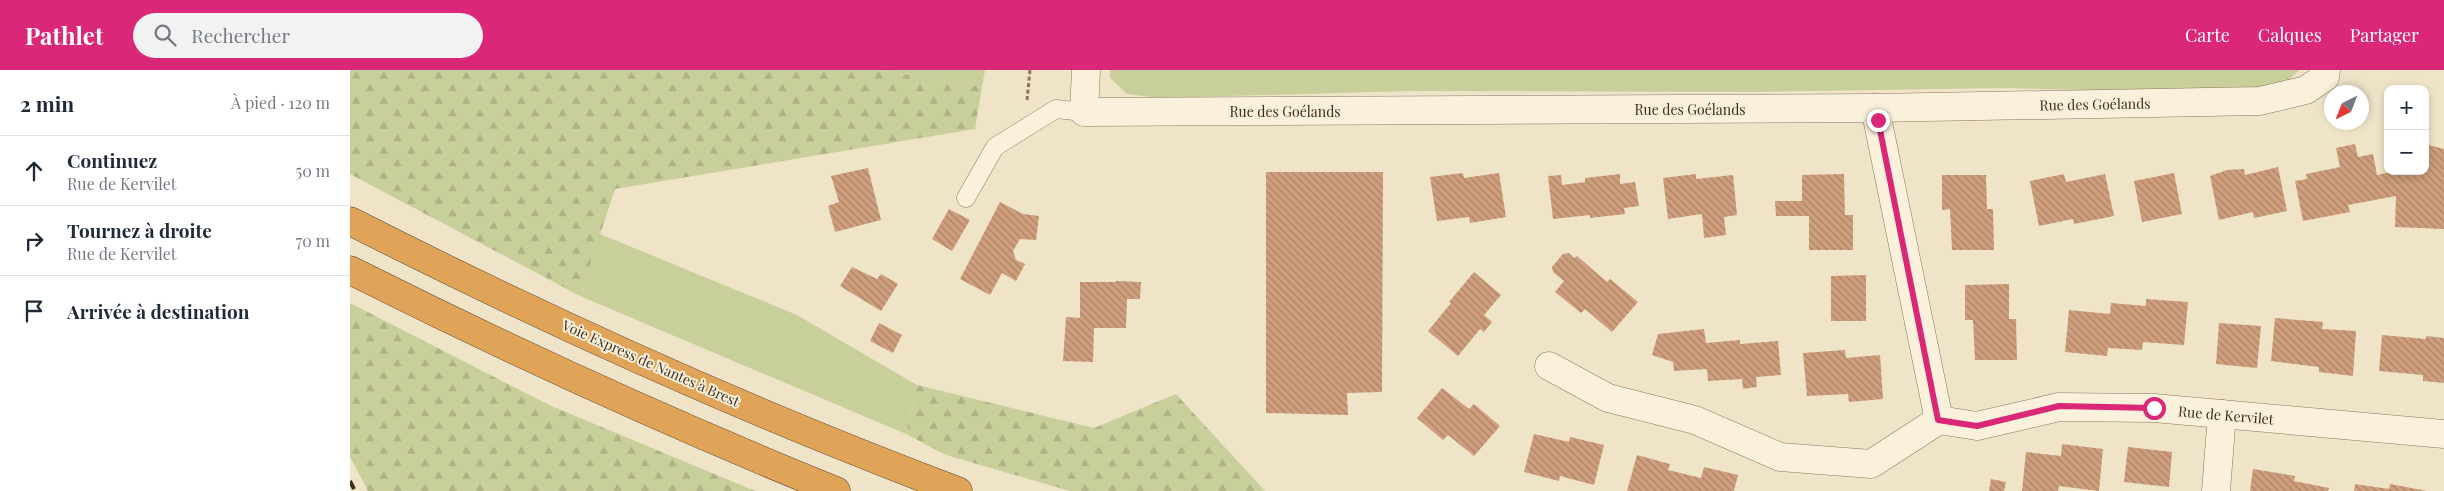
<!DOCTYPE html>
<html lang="fr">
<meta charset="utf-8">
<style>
body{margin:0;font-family:"Playfair Display",serif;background:#f2f2f3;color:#1f2937}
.controls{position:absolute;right:15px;top:15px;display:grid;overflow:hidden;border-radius:10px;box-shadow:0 2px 8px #0003}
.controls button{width:45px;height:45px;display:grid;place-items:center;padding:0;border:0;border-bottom:1px solid #e0e1e3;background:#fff;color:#1f2937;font:25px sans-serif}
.compass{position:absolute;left:1974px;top:15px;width:45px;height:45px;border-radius:50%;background:#fff;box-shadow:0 2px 8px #0003;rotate:222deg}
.stop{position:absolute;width:15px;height:15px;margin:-11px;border:4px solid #db2777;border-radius:50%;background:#fff}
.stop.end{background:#db2777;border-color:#fff;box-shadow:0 1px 5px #0008}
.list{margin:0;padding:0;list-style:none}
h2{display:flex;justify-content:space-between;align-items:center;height:65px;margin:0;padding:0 20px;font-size:21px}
h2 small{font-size:16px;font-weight:400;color:#747a83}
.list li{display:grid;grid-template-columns:32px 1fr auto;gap:15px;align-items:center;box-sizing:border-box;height:70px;padding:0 20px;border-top:1px solid #e0e1e3}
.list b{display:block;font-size:19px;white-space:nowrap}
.list p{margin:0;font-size:16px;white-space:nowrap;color:#747a83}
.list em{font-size:16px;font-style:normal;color:#747a83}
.icon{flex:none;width:28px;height:28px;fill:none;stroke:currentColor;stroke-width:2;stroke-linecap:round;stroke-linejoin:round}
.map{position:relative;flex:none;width:2094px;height:421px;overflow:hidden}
header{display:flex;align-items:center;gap:30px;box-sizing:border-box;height:70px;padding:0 25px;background:#db2777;color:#fff}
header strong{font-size:24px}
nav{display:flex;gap:28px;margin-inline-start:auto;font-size:18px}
.search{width:350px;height:45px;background:#f2f2f3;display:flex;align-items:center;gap:12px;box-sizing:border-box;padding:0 18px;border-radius:28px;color:#747a83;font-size:19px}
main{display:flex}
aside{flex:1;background:#fff}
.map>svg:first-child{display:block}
</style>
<header>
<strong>Pathlet</strong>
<div class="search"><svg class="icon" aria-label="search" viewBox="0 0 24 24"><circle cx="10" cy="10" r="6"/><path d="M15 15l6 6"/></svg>Rechercher</div>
<nav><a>Carte</a><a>Calques</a><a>Partager</a></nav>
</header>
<main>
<aside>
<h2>2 min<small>À pied · 120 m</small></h2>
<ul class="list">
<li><svg class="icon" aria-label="ahead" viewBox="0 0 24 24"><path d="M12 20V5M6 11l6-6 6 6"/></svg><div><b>Continuez</b><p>Rue de Kervilet</p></div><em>50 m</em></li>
<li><svg class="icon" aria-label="right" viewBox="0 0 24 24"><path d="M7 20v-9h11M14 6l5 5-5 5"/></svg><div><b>Tournez à droite</b><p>Rue de Kervilet</p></div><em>70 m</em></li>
<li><svg class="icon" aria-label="arrive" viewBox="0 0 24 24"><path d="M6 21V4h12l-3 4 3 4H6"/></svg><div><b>Arrivée à destination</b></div></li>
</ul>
</aside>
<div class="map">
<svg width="2094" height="421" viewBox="0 0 2094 421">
<defs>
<pattern id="forest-firs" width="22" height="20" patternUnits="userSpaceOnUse" patternTransform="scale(1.25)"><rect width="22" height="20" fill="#c9cf9b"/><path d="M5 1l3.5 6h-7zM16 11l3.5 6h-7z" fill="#aeb285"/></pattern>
<pattern id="building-back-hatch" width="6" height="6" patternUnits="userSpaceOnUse" patternTransform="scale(1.25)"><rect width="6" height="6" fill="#cf9f7d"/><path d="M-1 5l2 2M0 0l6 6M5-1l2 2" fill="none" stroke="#a98266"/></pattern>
</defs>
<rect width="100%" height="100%" fill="#f0e4c8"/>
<g fill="#c9cf9b">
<path d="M529,0H635L632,17Z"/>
<path d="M760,0H1950L1939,9L1917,17L1771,21L1652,18L1399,22L1061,21L809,28L777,24L760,8Z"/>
<path d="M250,164L447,245L567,315L556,364L230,226Z"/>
</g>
<g fill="url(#forest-firs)">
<path d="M0,0H529L632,17L625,59L265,119L230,226L0,104Z"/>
<path d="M0,233L199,335L405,421H18L0,387Z"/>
<path d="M567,315L744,358L826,324L915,421H720L596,385L556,364Z"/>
</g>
<g fill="url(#building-back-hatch)">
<path d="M2005,74L2008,87L2023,84L2027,105L2045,101H2075V74L2094,79V159L2045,157L2046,126L1998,135L2000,142L1953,151L1945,111L1957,109L1956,104L1990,97L1986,78Z"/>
<path d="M1928,97L1937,141L1904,148L1903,142L1869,150L1860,106L1877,100L1894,99L1895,105Z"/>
<path d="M518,98L531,150L485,162L478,136L489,132L481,106Z"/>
<path d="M916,102H1033L1032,322L997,323L998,345L916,343Z"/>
<path d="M1113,103L1114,108L1149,103L1156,147L1120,153L1119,147L1087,151L1080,107Z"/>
<path d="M1824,103L1832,144L1792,152L1784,111Z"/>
<path d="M1270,104V114L1285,112L1289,136L1274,138L1275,144L1240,148V145L1203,149L1198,106L1211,105L1212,115L1235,112V108Z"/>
<path d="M1346,104V109L1383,105L1387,145L1374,147L1376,165L1354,168L1352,144L1318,149L1313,108Z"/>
<path d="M1494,104L1495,145H1503V180H1459V146H1426L1425,131H1452V105Z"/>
<path d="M1714,104L1716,112L1755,104L1764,146L1724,154L1723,149L1689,156L1680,111Z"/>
<path d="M1592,105H1636L1637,139H1643L1644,180H1602L1600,139L1592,140Z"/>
<path d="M650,132L673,144L689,146L686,170L670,169L663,181L666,190L675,194L666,211L652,203L640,225L610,209Z"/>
<path d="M599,139L620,150L602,181L582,169Z"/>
<path d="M1219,183L1224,188L1227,186L1257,212L1260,209L1288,232L1262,262L1235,239L1231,243L1205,222L1214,211L1203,202L1202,197L1213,184Z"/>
<path d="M502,197L527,209L531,204L548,214L531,241L490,216Z"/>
<path d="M1124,202L1151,225L1134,245L1142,252L1134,262L1130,259L1108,286L1078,261L1101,233L1099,232Z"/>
<path d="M1516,205V251H1481V206Z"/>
<path d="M766,211L791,212L790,229H777L776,258H744L743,292L713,291L716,247L730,248V212H766Z"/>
<path d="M1659,214V249H1666L1667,290H1625L1623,250H1615V215Z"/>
<path d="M1796,229L1838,232L1834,275L1793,272L1792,280L1758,278L1757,286L1715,282L1719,240L1760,244L1761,233L1796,236Z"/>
<path d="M1925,248L1973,252L1972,259L2006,261L2003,306L1969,302V297L1921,291Z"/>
<path d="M529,253L552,265L543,283L520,271Z"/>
<path d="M1869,253L1911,256L1907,298L1866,294Z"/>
<path d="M1354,259L1356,273L1390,270V274L1428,271L1431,305L1406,307L1407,317L1393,319L1392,309L1358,311L1357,299L1324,301L1323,292L1302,285L1308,264Z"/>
<path d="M2032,265L2076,269V266L2094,268V313L2073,311V305L2029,301Z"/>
<path d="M1495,280L1496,288L1530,285L1533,329L1499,332L1498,324L1457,326L1453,283Z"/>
<path d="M1092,318L1119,339L1124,334L1150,356L1124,386L1098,365L1093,370L1067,348Z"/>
<path d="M1184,364L1219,372L1220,367L1254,375L1244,415L1210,406L1209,411L1174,402Z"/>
<path d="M1712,374L1753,379L1749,421L1709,416L1708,421H1672L1676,382L1711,386Z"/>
<path d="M1778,377L1822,382L1819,417L1774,412Z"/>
<path d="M1287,385L1320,394L1318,400L1351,408L1354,397L1388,405L1384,421H1277Z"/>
<path d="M1903,399L1945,406L1944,411L1979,418L1978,421H1900Z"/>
<path d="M1641,409L1656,412L1654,421H1639Z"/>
<path d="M2005,414L2039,419L2040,414L2077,421H2004Z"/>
</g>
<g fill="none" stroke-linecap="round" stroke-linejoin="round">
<g stroke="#8d765c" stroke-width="19">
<path id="lane" d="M616,128L645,77L706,39L734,42"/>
</g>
<g stroke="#8d765c" stroke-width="29">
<g id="street">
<path d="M736,0L734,42L1525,38L1910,31L1956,20L1975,7L1976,0"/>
<path d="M1525,38L1589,350L1627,356L1709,337L1804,338L2094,364"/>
<path d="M1199,296L1258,328L1345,350L1430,387L1521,394L1589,350"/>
<path d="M1866,421L1872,344"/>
</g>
</g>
<g stroke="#5b4430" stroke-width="29">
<g id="highway">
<path d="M0,151C197,251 400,343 608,421"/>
<path d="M0,200C159,280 321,354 486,421"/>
</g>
</g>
<path stroke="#8d765c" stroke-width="3" stroke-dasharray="4 2.5" stroke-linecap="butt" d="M677,30L680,0"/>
<use href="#lane" stroke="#faf1dc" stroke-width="18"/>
<use href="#street" stroke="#faf1dc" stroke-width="28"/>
<use href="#highway" stroke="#e0a458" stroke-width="28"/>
<path stroke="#3d2e20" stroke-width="4" stroke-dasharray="9 9" stroke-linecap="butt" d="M0,411L5,421"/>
</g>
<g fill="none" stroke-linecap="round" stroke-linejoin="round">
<path stroke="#db2777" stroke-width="6" d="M1528,50L1588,350L1627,356L1709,336L1804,338"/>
</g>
<g text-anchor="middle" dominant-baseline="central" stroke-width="4" stroke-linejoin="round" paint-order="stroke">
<g font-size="14" fill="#3d2e20" stroke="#f7eed8">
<text transform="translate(1745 34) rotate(-1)">Rue des Goélands</text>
<text x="1340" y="39">Rue des Goélands</text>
<text x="935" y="41">Rue des Goélands</text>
<text transform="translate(301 293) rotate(24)">Voie Express de Nantes à Brest</text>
<text transform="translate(1876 345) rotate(5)">Rue de Kervilet</text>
</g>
</g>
</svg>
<div class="controls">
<button>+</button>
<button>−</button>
</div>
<svg class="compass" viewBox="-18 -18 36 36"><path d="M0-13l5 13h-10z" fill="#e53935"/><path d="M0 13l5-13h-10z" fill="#747a83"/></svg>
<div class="stop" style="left:1804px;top:338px"></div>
<div class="stop end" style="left:1528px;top:50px"></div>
</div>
</main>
